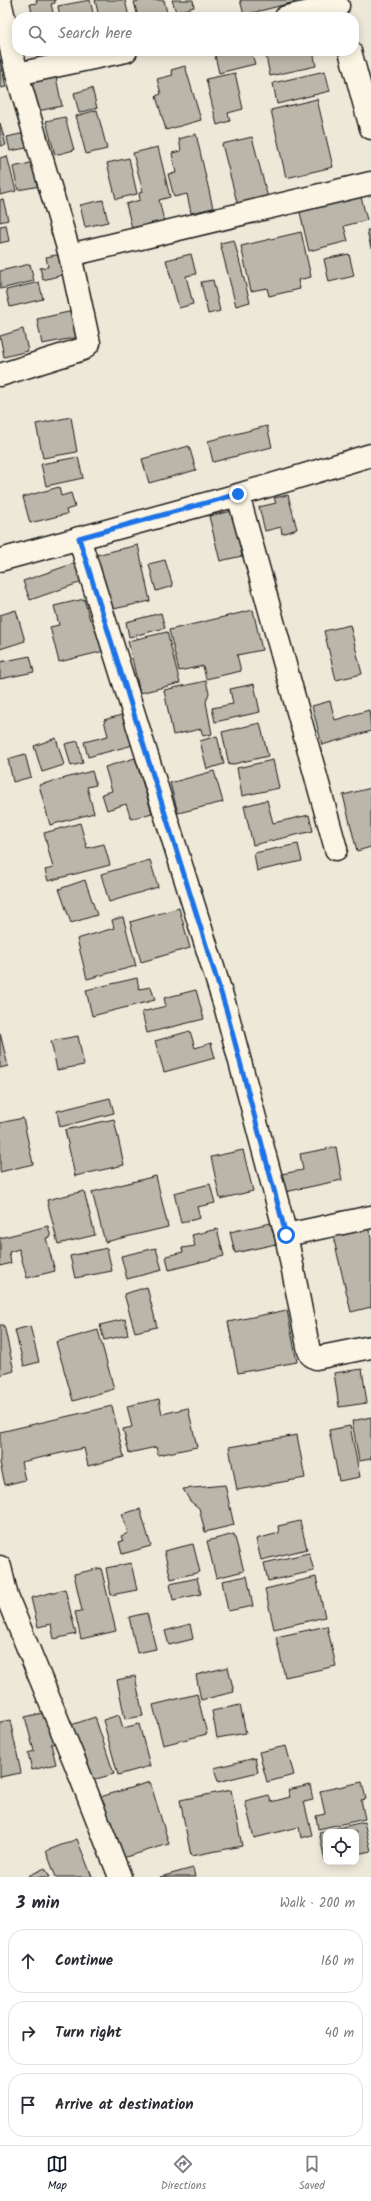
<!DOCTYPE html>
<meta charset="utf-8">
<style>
body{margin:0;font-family:Kalam,sans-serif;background:#f7f7f7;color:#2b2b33}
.controls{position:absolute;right:12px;bottom:12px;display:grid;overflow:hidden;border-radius:8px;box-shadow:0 2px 10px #0003}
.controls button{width:36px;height:36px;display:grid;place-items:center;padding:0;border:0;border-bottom:1px solid #e1e1e2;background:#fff;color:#2b2b33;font:20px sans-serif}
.stop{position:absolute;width:12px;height:12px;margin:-9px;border:3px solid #1a73e8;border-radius:50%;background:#fff}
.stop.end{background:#1a73e8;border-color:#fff;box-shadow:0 1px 4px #0008}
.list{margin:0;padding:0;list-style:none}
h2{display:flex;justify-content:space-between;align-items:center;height:52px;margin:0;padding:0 16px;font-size:17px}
h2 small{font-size:13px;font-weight:400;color:#7c7c81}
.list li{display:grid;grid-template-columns:26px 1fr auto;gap:12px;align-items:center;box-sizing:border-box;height:64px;margin:0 8px 8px;padding:0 8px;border:1px solid #e1e1e2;border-radius:16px}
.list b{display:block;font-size:15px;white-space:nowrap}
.list em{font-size:13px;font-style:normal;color:#7c7c81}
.icon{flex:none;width:22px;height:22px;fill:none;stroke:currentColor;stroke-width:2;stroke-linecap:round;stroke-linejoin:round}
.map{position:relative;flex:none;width:371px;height:1877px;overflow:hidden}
.search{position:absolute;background:#fff;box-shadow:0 2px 10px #0003;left:12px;right:12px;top:12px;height:44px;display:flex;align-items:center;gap:10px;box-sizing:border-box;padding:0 14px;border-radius:16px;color:#7c7c81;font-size:15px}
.sheet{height:268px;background:#fff}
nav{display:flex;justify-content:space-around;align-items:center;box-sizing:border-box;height:56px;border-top:1px solid #e1e1e2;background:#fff;font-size:11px;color:#7c7c81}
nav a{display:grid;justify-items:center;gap:2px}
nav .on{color:#111827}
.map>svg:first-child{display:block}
</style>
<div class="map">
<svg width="371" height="1877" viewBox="0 0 371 1877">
<rect width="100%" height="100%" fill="#eee8d9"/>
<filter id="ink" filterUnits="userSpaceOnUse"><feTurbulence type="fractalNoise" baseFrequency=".025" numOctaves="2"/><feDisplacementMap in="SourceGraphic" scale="8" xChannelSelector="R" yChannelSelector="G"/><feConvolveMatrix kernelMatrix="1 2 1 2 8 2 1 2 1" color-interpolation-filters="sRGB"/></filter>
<g filter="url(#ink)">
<g fill="#bab6aa" stroke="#1c1c1c">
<path d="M36,0H55V3L51,4L54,17H33L30,4L37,3Z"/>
<path d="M90,0L94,17H60L58,6Z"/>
<path d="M95,0H125L129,17H99Z"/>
<path d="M142,0H164L167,13L151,17H138L134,2Z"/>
<path d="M172,0H193L194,7L176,12Z"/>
<path d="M240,0H295V2L244,15Z"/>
<path d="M214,51H251L255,64L219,73Z"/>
<path d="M265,51H313L316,66L270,76Z"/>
<path d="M0,59L6,87L0,88Z"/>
<path d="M185,66L201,120L166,130L156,96L161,94L157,79L173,75L171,70Z"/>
<path d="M325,71L330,91L277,104L273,83Z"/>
<path d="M235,73L243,109L228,113L230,121L217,125L206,79Z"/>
<path d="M56,77L62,106L33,112L27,83Z"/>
<path d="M92,88L97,108L79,113L74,93Z"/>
<path d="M317,99L333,167L286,178L271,110Z"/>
<path d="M97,110L107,149L86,154L76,116Z"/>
<path d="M65,117L74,150L55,155L46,121Z"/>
<path d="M0,123L6,145L0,146Z"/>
<path d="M29,132L32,147L10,151L7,137Z"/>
<path d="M196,134L213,208L191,213L187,194L174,197L168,174L176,173L172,153L181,151L179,139Z"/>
<path d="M252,137L268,198L238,206L222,144Z"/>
<path d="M158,147L170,197L159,200L164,221L132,228L126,204L140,200L139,193L143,192L133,153Z"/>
<path d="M7,156L16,191L0,195V158Z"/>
<path d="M129,158L137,194L116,199L107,163Z"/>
<path d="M35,162L40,186L18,190L13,167Z"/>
<path d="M360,193L367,220L344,226L348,241L309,251L299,208Z"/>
<path d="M3,199L8,220L0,222V200Z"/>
<path d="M103,200L108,222L85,227L80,205Z"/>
<path d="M6,225L9,241L0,243V226Z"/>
<path d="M367,230H371V248Z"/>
<path d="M301,232L311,277L298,280L300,289L269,296L267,288L251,291L241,246Z"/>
<path d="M234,240L250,302L236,306L220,243Z"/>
<path d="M61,254L66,274L43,280L40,268L48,267L46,257Z"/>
<path d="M191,254L196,274L186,276L193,304L179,308L166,260Z"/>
<path d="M349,254L354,276L329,282L324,259Z"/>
<path d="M30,264L34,281L0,289V271Z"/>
<path d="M213,280L220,311L208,314L201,282Z"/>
<path d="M39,282L43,299L10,307L6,290Z"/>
<path d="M73,311L79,337L42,344L37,319Z"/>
<path d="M23,329L28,351L4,357L0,336Z"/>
<path d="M71,417L77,452L43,458L36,424Z"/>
<path d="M267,426L272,447L213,462L208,441Z"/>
<path d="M189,446L196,470L149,483L142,459Z"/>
<path d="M78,457L83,478L46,486L41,464Z"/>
<path d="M59,487L61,496L71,493L75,507L66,510L67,514L30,523L23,497Z"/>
<path d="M288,495L297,529L282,534L281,527L265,531L259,507L276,503L274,498Z"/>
<path d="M232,511L242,556L220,561L209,516Z"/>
<path d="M138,545L150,601L109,610L96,555Z"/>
<path d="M165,560L173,586L156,591L149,564Z"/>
<path d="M75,563L82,582L30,600L23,581Z"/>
<path d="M84,599L90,620L96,618L104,651L59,662L50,627L59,625L54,606Z"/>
<path d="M16,610L25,641L0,649V615Z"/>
<path d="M253,610L262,650L237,655L241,671L206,679L203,666L179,671L169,630Z"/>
<path d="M161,613L165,628L129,637L126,622Z"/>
<path d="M350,625L362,674L336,680L324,631Z"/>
<path d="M167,632L180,683L140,693L128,641Z"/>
<path d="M30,656L34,672L0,679V662Z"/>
<path d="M206,681L209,693L206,702L212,734L203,736L201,729L173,735L164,690Z"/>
<path d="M254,684L260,712L215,722L212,708L233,704L230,689Z"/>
<path d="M330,701L335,720L369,710L371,731L322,745L312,706Z"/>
<path d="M125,714L133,745L88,757L84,742L108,736L104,720Z"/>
<path d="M260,723L268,756L229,765L222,732Z"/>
<path d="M217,736L224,764L207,769L200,741Z"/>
<path d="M56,738L64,765L42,772L34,746Z"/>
<path d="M78,741L83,763L71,766L65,744Z"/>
<path d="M25,754L31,777L13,782L8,759Z"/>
<path d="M135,758L152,813L131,819L126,804L107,810L102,794L112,791L105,767Z"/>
<path d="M273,760L279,788L242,796L237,768Z"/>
<path d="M92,771L96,785L87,787L94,813L50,825L39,785Z"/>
<path d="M214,771L223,802L178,813L170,783Z"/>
<path d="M371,788V847L357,851L343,795Z"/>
<path d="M267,800L273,823L309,815L313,831L253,845L244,806Z"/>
<path d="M80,823L87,848L104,844L110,865L48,881L45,870L53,868L44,833Z"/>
<path d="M298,844L302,861L257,871L254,853Z"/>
<path d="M150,860L158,887L109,902L101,874Z"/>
<path d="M85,880L97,915L71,923L59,889Z"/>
<path d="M179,908L190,948L141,962L130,922Z"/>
<path d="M123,917L136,966L87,979L77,939L114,928L112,920Z"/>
<path d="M137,978L139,989L151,987L155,1000L92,1016L86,990Z"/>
<path d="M196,990L204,1019L147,1033L142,1012L166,1006L164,998Z"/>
<path d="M190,1031L195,1048L211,1043L215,1058L164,1072L155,1041Z"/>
<path d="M0,1033L8,1066L0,1068Z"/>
<path d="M78,1036L84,1065L57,1070L51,1041Z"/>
<path d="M110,1098L114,1113L60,1127L57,1111Z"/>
<path d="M23,1118L33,1164L0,1172V1123Z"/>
<path d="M114,1119L124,1165L75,1176L65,1130Z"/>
<path d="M336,1147L342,1180L285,1192L281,1174L303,1170L300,1154Z"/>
<path d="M243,1150L253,1191L220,1199L211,1157Z"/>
<path d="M156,1176L168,1227L105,1242L92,1192Z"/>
<path d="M210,1184L215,1203L197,1207L200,1218L181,1223L174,1193Z"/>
<path d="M84,1191L95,1235L58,1244L47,1200Z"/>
<path d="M271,1223L276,1244L235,1253L230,1232Z"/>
<path d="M48,1226L51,1237L46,1238L55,1271L27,1278L19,1249L9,1252L11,1263L0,1266V1238Z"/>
<path d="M368,1227L371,1238V1307L351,1312L333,1236Z"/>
<path d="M217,1229L224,1256L169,1270L166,1256L183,1252L182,1248L195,1246L192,1235Z"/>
<path d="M107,1248L112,1271L75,1278L70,1256Z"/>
<path d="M156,1248L162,1270L127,1279L121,1256Z"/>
<path d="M147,1287L157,1327L135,1332L124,1294Z"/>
<path d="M287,1310L297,1362L238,1373L228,1322Z"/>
<path d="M125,1319L128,1335L104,1340L100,1325Z"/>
<path d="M0,1325H4L14,1371L0,1375Z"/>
<path d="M30,1326L39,1362L24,1366L15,1330Z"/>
<path d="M98,1330L114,1389L73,1401L56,1342Z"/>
<path d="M362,1369L367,1403L339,1407L334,1373Z"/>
<path d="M159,1399L162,1414L188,1408L197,1447L158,1455L156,1447L129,1453L123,1429L132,1427L127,1406Z"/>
<path d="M112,1406L124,1457L88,1466L84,1448L21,1462L25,1480L5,1485L0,1463V1432Z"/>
<path d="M371,1417V1459L359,1461L352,1421Z"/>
<path d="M350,1426L360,1477L339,1481L329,1430Z"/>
<path d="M297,1435L305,1478L237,1490L229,1447Z"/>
<path d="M225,1485L234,1525L205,1532L199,1508L190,1501L183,1489Z"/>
<path d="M140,1509L151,1546L122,1554L119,1542L123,1541L121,1536L128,1533L122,1514Z"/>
<path d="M300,1521L307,1549L261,1560L256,1539L279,1533L278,1526Z"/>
<path d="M234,1534L244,1571L216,1578L207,1541Z"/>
<path d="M193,1544L200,1572L171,1579L164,1551Z"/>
<path d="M309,1553L314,1571L268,1581L264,1563Z"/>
<path d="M131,1563L137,1590L111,1595L106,1568Z"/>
<path d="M101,1568L116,1631L81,1639L75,1612L82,1611L74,1574Z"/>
<path d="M247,1576L253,1606L228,1611L222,1581Z"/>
<path d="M316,1577L325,1617L274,1629L265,1589Z"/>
<path d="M197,1578L201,1594L173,1600L170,1584Z"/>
<path d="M65,1589L76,1634L54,1639L51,1624L38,1627L31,1598Z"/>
<path d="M147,1613L156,1649L137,1653L129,1617Z"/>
<path d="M190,1624L193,1639L169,1645L165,1631Z"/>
<path d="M327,1626L336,1666L285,1677L276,1637Z"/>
<path d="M228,1667L234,1692L201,1700L196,1675Z"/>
<path d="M135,1676L143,1716L125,1719L117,1680Z"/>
<path d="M197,1694L207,1734L163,1745L153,1705Z"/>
<path d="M240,1705L246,1733L217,1738L212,1711Z"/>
<path d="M47,1712L55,1743L51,1744L56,1764L32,1770L28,1753L34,1751L25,1717Z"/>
<path d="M119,1715L123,1728L139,1724L150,1766L118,1775L103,1720Z"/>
<path d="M95,1717L114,1774L89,1781L71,1725Z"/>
<path d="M10,1720L21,1773L0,1777V1722Z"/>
<path d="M286,1746L294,1775L267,1782L259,1752Z"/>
<path d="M255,1758L258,1772L218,1782L214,1768Z"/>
<path d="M150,1782L169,1844L116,1860L97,1798Z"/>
<path d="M362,1782L366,1799L361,1800L365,1819L318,1829L316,1816L325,1814L320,1791Z"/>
<path d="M310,1785L313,1800L304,1802L312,1835L301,1838L299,1827L254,1838L245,1801L269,1795L271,1802L290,1797L288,1790Z"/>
<path d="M231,1790L242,1846L191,1856L180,1800Z"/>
<path d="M364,1822L371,1851L356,1854V1832H326L325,1861L319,1832Z"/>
<path d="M77,1839L92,1877H56L46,1851Z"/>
<path d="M45,1868L50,1877H29L28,1876Z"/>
<path d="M193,1868L195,1877H160Z"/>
</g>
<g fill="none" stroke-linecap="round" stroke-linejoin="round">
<g stroke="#1c1c1c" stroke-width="25">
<g id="minor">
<path d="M0,1L17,74L70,255L89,343L83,349L0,375"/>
<path d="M286,17L338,6"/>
<path d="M350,51L371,128"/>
<path d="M17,74L126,51"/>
<path d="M70,255L371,183"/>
<path d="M238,495L336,849"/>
<path d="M79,538L226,1009L286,1235L309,1351L311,1355L316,1358L371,1347"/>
<path d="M286,1235L371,1217"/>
<path d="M0,1567L7,1597L74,1760L120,1877"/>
</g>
</g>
<g stroke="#1c1c1c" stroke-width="25">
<path id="tertiary" d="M0,560L238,495L371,455"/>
</g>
<use href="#minor" stroke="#fcf5e5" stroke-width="22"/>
<use href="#tertiary" stroke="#fcf5e5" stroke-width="22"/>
</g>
</g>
<g fill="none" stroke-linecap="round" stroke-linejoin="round" filter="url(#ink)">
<path stroke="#1a73e8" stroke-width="5" d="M238,494L79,538L226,1009L286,1235"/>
</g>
</svg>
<div class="controls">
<button><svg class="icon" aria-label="locate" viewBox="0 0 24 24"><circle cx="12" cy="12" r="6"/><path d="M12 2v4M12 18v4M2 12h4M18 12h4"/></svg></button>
</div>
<div class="stop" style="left:286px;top:1235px"></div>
<div class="stop end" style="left:238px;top:494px"></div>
<div class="search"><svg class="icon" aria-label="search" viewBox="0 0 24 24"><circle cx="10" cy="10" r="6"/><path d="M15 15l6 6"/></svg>Search here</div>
</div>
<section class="sheet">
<h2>3 min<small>Walk · 200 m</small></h2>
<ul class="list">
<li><svg class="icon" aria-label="ahead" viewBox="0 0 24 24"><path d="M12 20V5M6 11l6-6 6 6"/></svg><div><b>Continue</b></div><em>160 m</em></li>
<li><svg class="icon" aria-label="right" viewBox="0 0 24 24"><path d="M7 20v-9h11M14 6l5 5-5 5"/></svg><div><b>Turn right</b></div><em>40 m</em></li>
<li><svg class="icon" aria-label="arrive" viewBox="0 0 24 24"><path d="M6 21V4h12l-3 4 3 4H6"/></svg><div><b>Arrive at destination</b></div></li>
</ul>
</section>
<nav>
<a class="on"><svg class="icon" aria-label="map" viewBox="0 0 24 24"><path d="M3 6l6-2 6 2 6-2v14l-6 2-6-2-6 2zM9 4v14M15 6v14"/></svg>Map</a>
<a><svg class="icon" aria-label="directions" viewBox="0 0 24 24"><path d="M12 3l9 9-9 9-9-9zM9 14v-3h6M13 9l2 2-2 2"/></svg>Directions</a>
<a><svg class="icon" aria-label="saved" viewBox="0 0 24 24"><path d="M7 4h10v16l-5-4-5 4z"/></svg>Saved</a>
</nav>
